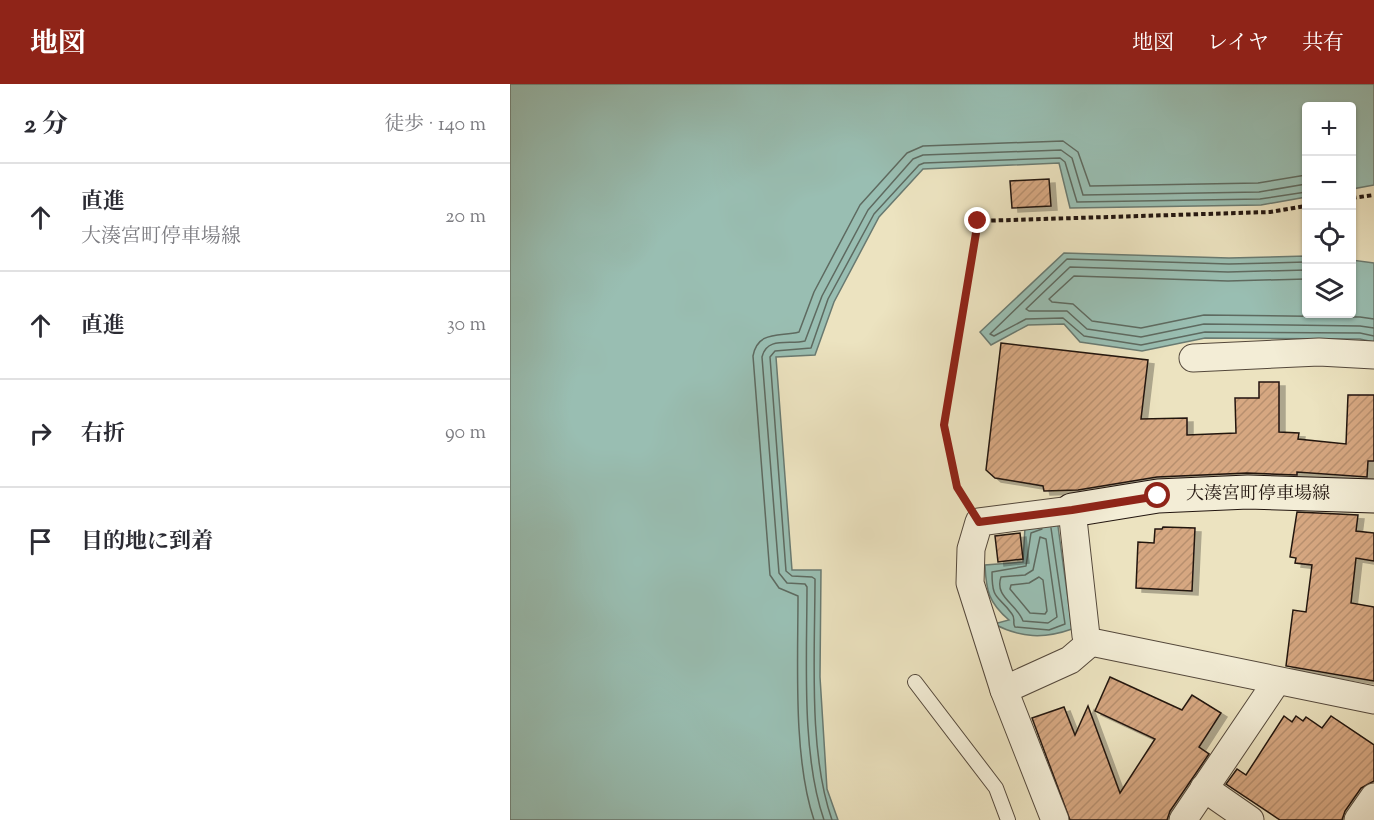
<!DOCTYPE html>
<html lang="ja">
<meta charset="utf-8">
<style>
body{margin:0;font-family:"Sorts Mill Goudy","Noto Serif JP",serif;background:#f7f7f7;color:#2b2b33}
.controls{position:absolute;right:18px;top:18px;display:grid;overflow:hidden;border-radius:6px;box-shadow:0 2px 4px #0004}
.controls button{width:54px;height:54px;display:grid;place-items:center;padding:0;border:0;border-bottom:2px solid #e1e1e2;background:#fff;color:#2b2b33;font:30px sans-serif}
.stop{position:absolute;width:18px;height:18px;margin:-14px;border:4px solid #8f2418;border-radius:50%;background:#fff}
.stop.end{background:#8f2418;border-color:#fff;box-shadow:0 2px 6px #0008}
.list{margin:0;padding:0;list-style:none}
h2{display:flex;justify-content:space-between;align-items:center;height:78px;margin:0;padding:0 24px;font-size:26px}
h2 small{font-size:20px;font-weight:400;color:#7c7c81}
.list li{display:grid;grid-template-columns:39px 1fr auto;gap:18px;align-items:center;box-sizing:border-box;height:108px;padding:0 24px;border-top:2px solid #e1e1e2}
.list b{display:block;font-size:22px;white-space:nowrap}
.list p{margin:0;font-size:20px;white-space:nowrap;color:#7c7c81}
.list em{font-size:20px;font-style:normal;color:#7c7c81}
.icon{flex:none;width:33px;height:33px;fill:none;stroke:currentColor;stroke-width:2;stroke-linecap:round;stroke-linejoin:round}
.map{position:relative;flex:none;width:864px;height:736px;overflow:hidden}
header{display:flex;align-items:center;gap:36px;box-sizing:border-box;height:84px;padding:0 30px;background:#8f2418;color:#fff}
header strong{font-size:28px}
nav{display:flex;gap:33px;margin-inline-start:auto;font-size:21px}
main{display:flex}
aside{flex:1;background:#fff}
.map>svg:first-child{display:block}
</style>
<header>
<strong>地図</strong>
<nav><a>地図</a><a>レイヤ</a><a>共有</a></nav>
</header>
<main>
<aside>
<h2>2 分<small>徒歩 · 140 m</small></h2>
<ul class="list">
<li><svg class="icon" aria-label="ahead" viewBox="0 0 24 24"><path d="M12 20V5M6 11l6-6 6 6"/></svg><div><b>直進</b><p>大湊宮町停車場線</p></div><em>20 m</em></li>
<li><svg class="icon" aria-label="ahead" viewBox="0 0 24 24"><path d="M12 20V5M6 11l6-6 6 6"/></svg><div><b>直進</b></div><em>30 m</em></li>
<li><svg class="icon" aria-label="right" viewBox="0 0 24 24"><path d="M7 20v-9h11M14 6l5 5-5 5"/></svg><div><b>右折</b></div><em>90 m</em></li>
<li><svg class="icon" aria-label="arrive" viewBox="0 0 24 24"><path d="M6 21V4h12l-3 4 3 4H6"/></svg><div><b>目的地に到着</b></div></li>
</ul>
</aside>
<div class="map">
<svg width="864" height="736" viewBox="0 0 864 736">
<defs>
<pattern id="building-hatch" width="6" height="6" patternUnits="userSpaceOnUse" patternTransform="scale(1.5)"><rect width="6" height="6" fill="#d6a781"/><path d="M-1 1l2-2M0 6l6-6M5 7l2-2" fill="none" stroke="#b78f6e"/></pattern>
<filter id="shadow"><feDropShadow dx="6" dy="4" stdDeviation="0" flood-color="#0004"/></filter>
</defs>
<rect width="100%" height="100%" fill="#ece3c0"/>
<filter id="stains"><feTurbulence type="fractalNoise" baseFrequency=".00333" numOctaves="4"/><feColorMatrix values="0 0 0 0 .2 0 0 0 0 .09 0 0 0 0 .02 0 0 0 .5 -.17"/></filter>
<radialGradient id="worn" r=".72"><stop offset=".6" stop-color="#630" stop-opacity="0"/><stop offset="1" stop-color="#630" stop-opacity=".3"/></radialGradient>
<g fill="#99beb2" stroke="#697a71" stroke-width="1.5">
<path d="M0,0H864V101L842,105V22H796V113L751,121L560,124L549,79L413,85L369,133L324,218L305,271L266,273L282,486H311L310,593L317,705L328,736H0Z"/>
<path d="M554,169L719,174L796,172V230H842V176L864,179V258L850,255L695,254L632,267L570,258L554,240L518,241L481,261L470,248Z"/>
<path d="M547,435L562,545C534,555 511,554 484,540L499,536C479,519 476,507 475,481L513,478L515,443Z"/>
</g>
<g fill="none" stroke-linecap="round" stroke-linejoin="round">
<g stroke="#5e6a60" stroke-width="1.5">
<path d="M796,178L719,180L557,175L480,250L484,252L516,235L553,234L574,252L631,261L695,248L850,249L864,252"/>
<path d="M796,186L718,188L560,183L516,225L519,227H557L577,245L631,253L694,240L850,242L864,244"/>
<path d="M796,195L718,197L564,192L539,215L542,218L563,220L582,237L631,244L694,231L850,233L864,235"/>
<path d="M532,445L521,449L516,482L482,488C482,518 488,510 502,530C506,535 502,539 505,543L539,546L555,540L541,444"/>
<path d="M530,453L536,455L547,533L538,539L513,537C507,520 484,513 491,493L515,491L523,486Z"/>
<path d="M529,493L533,496L537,527L535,530L520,529L500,505L501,501L519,499Z"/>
<path d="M304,736C283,674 288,579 288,512L269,504L260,491L243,272C248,246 270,253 289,248L304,208L350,121L397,69L413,62L553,57L568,68L580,102L748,99L796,91"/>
<path d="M314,736C291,670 297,573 297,503L295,500L277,499L269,489L252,273C257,252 280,261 295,257L312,212L358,126L403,75L413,71L551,66L562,74L573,111L749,108L796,100"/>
<path d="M322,736C298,668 305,568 305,495L302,493L282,492L276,487L260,273L265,267L301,264L318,215L364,130L409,81L414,79L550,74L555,78L567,118L750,115L796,108"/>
</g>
</g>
<g fill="url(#building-hatch)" stroke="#22150f" stroke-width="1.5" filter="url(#shadow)">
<path d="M539,95L541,122L502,124L500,97Z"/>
<path d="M491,259L638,276L631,335L677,334V351L726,349L725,314H749V298H769V348L789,349L788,355L836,360L838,311H864V377H858L857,393L787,388V391L737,389L647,393L568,406L534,407L533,402L485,394L476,386Z"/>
<path d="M787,428L848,431L846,447L864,449V477L846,474L841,519L864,523V597L776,582L783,526L796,528L802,481L785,479L786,474L780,473Z"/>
<path d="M653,443L685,444L682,507L626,504L628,458L644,459L645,445H652Z"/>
<path d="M510,449L513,475L488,478L485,452Z"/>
<path d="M600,593L672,626L682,611L711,629L689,663L699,670L660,727L657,736H560L522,634L554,623L565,651L578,622L610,709L645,655L585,627Z"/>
<path d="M774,632L782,638L786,632L793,637L796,633L812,644L821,632L864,661V697L851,704L835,727L832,736H770L716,700L727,685L736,691Z"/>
</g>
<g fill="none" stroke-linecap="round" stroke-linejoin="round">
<g stroke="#54483b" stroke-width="16">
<path id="lane" d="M405,598L486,704L498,736"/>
</g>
<g stroke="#54483b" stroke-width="29">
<g id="street">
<path d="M683,274L809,268L864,271"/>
<path d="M494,606L560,576L581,558"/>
<path d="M694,704L740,736"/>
<path d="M545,736L494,606L460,499L461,465L469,438L562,426L576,552L581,558L864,616"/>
<path d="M673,736L767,597"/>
<path d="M848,736L864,713"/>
</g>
</g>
<g stroke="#22150f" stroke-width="35">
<path id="secondary" d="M562,426L648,412L738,408L864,412"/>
</g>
<g stroke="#22150f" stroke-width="4" stroke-dasharray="4.5 3" stroke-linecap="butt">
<path d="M842,114L864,111"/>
<path d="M456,417L447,403L434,341L468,137L760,128L796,122"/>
</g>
<use href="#lane" stroke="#f3edd6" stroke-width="14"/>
<use href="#street" stroke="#f3edd6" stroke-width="27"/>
<use href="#secondary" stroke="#f3edd6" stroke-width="33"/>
</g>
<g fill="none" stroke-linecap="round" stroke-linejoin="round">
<path stroke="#8f2418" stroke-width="8" d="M468,137L434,341L447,403L469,438L562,426L648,412"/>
</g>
<g text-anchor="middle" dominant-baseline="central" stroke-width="6" stroke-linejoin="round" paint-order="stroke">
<g font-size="18" fill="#22150f" stroke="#f3edd6">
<text x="748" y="411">大湊宮町停車場線</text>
</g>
</g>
<rect width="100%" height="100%" filter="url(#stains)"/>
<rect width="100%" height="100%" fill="url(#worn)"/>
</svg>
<div class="controls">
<button>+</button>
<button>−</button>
<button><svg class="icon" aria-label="locate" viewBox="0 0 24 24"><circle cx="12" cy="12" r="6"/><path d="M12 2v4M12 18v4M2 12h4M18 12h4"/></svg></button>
<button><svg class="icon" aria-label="layers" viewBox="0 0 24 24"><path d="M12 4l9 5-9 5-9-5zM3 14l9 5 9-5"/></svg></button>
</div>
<div class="stop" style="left:648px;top:412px"></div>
<div class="stop end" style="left:468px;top:137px"></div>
</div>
</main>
